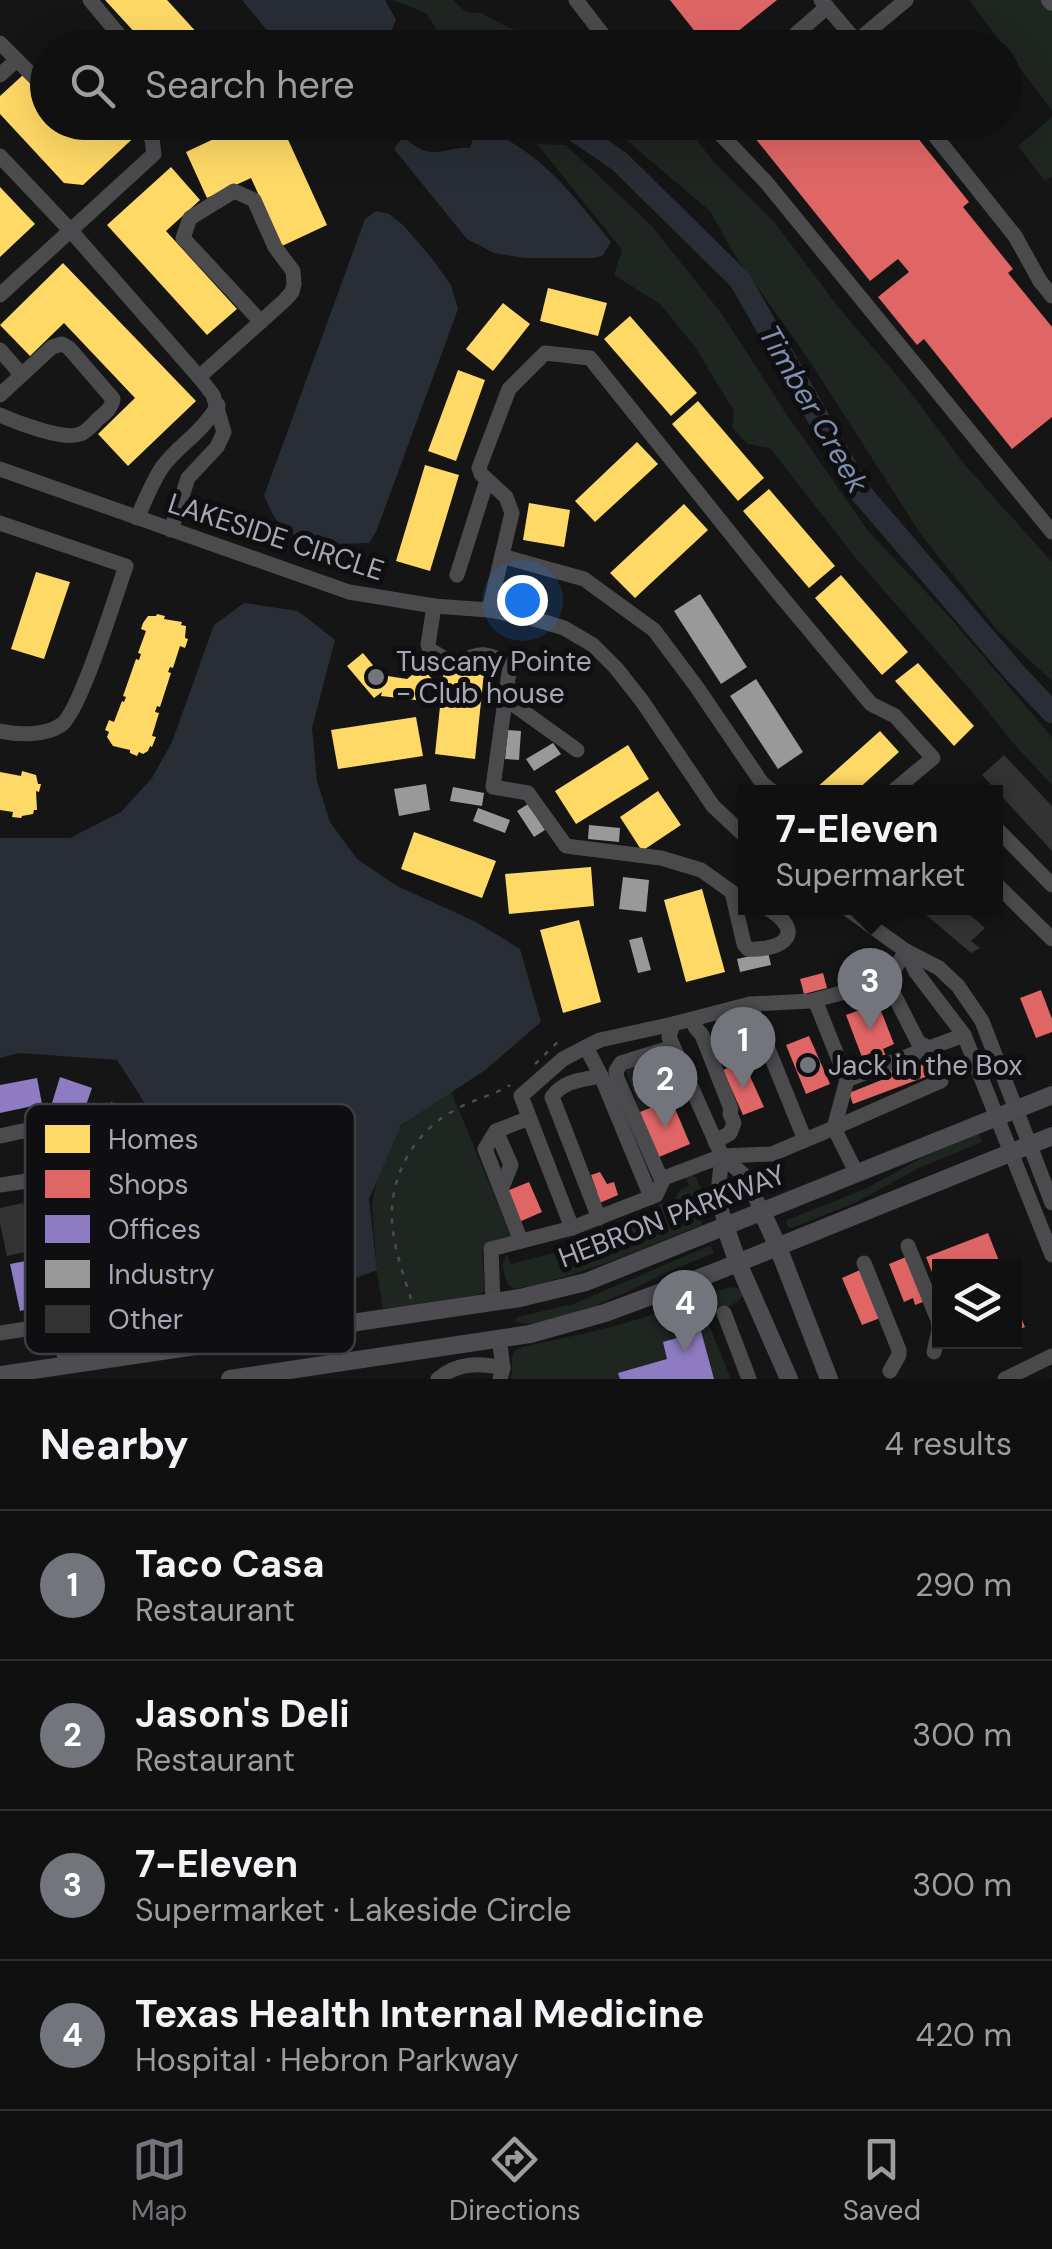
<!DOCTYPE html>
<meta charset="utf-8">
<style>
body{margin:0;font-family:"DM Sans",sans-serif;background:#191919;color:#f1f3f6}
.controls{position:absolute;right:30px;bottom:30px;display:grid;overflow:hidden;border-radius:0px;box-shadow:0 10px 40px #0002}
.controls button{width:90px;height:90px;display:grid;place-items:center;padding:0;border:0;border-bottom:2px solid #303030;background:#101010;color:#f1f3f6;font:50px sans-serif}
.you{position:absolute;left:522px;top:600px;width:35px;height:35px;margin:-25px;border:8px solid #fff;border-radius:50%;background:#1a73e8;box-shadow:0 0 0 15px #1a73e833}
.badge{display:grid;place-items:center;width:65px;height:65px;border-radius:50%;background:#73757d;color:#fff;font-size:32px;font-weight:700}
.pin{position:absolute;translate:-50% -82px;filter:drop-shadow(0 2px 5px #0008)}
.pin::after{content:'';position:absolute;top:52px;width:35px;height:30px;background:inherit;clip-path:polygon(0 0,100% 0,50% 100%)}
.popup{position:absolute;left:738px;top:785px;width:265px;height:130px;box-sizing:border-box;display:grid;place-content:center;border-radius:0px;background:#101010;filter:drop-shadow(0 2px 8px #0005);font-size:32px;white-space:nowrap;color:#9c9d9f}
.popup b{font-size:38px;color:#f1f3f6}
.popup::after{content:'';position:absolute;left:50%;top:100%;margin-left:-20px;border:20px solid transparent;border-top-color:#101010}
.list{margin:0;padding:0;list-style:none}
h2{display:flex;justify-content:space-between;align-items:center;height:130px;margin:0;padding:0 40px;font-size:42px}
h2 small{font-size:32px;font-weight:400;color:#9c9d9f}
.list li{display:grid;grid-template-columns:65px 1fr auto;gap:30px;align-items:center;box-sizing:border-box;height:150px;padding:0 40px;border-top:2px solid #303030}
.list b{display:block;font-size:38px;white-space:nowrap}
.list p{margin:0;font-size:32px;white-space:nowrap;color:#9c9d9f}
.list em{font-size:32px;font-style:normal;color:#9c9d9f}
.icon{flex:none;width:55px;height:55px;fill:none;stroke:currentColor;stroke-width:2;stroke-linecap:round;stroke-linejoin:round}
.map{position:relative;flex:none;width:1052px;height:1379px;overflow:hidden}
.search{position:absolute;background:#101010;box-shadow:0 10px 40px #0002;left:30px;right:30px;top:30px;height:110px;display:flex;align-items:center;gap:25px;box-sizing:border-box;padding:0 35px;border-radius:55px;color:#9c9d9f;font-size:38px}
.sheet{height:730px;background:#101010}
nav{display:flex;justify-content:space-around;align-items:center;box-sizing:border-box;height:140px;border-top:2px solid #303030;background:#101010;font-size:28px;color:#9c9d9f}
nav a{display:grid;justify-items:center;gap:5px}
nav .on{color:#73757d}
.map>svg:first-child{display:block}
</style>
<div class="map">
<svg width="1052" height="1379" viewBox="0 0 1052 1379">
<rect width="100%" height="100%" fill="#151515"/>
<g fill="#1f2520">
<path d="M392,0H453L466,12L481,13L510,28L548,40V47H451L446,43L426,13Z"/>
<path d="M969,0H1041L1052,10V111Z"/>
<path d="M1052,117V176L1045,181L1018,146Z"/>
<path d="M680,123L686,126L713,161L775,223L839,308L905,385L965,465L1052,562V681L997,630L922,536L807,357L736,257L710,211L606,123Z"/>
<path d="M537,144L566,145L651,225L722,314L787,415L869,532L946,613L1052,737V785L1013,743L974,694L858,561L770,448L747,444L732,427L734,411L695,347L660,304L614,275L622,250Z"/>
<path d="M654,1056L669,1091L654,1098L656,1104L640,1111L626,1071L629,1064Z"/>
<path d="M450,1089L512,1238L486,1245L482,1251L485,1291L473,1297L383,1309L377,1273L372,1205L378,1171L395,1132L423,1107Z"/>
<path d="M979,1134L982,1142L917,1169L857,1202L789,1229L786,1222L789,1219L865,1189L923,1157Z"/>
<path d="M688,1175L696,1177L709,1208L701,1214L702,1225C640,1249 581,1277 515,1289L508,1285L502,1266L507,1254L511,1264L588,1244L586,1234L600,1229L607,1238L661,1216L657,1206L662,1203L672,1204L680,1190L689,1186L685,1176Z"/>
<path d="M711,1245L714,1253C695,1261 675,1268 656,1278C629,1291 541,1335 516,1321L517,1317L573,1304Z"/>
<path d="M732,1287L738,1288L744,1295L737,1302L706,1318L731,1379H510C516,1368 506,1355 519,1348C560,1338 602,1331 642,1318C673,1309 701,1294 732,1287Z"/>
</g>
<g fill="#292e36">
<path d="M242,0H385L396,20L385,47H281Z"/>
<path d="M477,126C540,149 570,192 611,242L603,255L595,258H524L494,253L467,239L394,149L403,137C409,141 418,149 426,151C441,155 455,146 470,148Z"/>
<path d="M376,211L389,214L403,225L430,256L451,285L458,309L376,532L369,543C336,544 299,548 276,519C271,513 268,503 264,496L365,219Z"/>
<path d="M244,603L298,611L335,640L312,728L317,781L330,822L357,859L397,886L476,922L520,949L541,1022L484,1071L401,1125L369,1199L377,1270L339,1284L319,1299L240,1297L161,1128L117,1060L19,1053L0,1058V838H70L121,812L152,778L172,742L214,625Z"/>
</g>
<g fill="#ffd966">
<path d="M105,0H167L211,48H149Z"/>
<path d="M23,75L48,101V122H67L74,130L82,122H134L142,130L83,185L64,183L0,114V96Z"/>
<path d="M250,122H280L327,225L282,246L251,178L207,198L186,152Z"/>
<path d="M171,167L200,200L166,231L237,309L207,335L107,225Z"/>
<path d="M0,187L35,224L0,257Z"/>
<path d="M63,263L196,401L128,466L98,434L135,398L64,323L30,356L0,325Z"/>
<path d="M548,288L607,303L598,336L540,321Z"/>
<path d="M503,303L530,324L493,371L466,349Z"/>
<path d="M630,316L697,393L671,416L604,339Z"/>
<path d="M458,370L485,380L456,461L428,451Z"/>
<path d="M698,401L764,478L738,501L672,424Z"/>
<path d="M637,442L658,464L595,522L575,501Z"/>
<path d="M425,465L459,475L430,571L396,561Z"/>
<path d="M769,489L835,566L809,588L743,511Z"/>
<path d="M529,503L570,510L564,547L523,540Z"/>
<path d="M684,504L708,530L635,598L610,573Z"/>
<path d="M36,572L70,582L44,659L11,649Z"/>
<path d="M841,575L908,652L882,675L815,598Z"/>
<path d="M157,614L165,616L164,619L182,622L181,625L186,626L185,638L188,639L185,648L180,646L173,668L170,667L168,672L171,673L160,707L157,706L155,712L159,713L152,736L156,737L152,747L150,746L148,751L143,754L139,752L137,756L130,753V750L113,746L107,737L109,732L105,730L109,720L114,722L122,701L124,702L126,697L123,696L136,659L139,660L141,654L138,653L146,631L141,629L143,623L148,616H156Z"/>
<path d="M363,653L381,675L407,679L422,667L432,679L417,690L416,700L381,696L382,692L374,698L347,666Z"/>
<path d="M918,663L974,726L954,746L895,681Z"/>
<path d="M444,669L484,673L475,759L435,754Z"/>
<path d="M416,717L423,756L338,769L331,730Z"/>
<path d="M880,731L899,752L855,792H817L814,790Z"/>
<path d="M628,745L649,779L576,824L555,791Z"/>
<path d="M22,771L36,775L38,784H41L39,792L36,791L37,810H34L33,814L22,816L21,818L12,817L13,812L0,810V772L21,776Z"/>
<path d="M658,791L681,825L642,851L620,817Z"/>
<path d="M414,832L496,861L482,898L401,869Z"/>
<path d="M591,867L594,906L509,914L505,874Z"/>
<path d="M702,889L725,972L686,982L664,900Z"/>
<path d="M579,920L601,1002L563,1013L540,930Z"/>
</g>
<g fill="#e06666">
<path d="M670,0H777L717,48H708Z"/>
<path d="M831,31L844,48H810Z"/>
<path d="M742,122H905L969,202L963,207L1013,269L1008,273L1052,327V417L1012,449L924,339L917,345L878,297L909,272L898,259L870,281Z"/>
<path d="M823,973L827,988L804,994L800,979Z"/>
<path d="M1041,990L1052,1019V1032L1036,1038L1020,998Z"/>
<path d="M878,1003L894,1044L883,1049L894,1076L928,1062L933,1074L853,1104L849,1093L884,1079L873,1052L862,1057L846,1015Z"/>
<path d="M809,1036L830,1084L806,1094L786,1045Z"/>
<path d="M743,1061L764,1107L743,1115L723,1070Z"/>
<path d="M671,1099L690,1144L659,1157L640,1112Z"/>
<path d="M600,1172L607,1184L614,1182L618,1195L595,1205L597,1192L591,1175Z"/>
<path d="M529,1182L542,1212L519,1222L507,1191Z"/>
<path d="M988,1233L1001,1266H940L939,1290L926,1257Z"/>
<path d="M906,1257L923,1302L915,1305L913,1298L904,1302L889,1264Z"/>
<path d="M860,1270L880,1318L862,1325L842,1278Z"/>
<path d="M1014,1301L1025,1327L1014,1332Z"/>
</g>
<g fill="#8e7cc3">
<path d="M60,1077L92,1088L83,1114L52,1103Z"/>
<path d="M37,1078L42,1104L0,1113V1085Z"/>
<path d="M112,1102L141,1140L119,1157L90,1119Z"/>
<path d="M146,1157L169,1216L143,1225L121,1167Z"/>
<path d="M184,1249L207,1308L181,1318L158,1259Z"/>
<path d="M36,1259L46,1305L20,1311L10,1264Z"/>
<path d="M701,1331L714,1379H620L618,1373L667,1359L663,1342Z"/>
</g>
<g fill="#999">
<path d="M700,594L747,667L721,684L674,611Z"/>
<path d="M756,679L803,752L778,769L730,696Z"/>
<path d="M508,730L521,731L519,760L505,759Z"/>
<path d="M553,743L561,754L534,771L526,759Z"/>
<path d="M426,784L430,810L399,816L394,789Z"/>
<path d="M453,787L484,793L482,806L450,801Z"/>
<path d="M528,804L545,830L534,837L517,811Z"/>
<path d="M478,808L510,820L505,833L473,821Z"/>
<path d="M589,825L620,828L619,842L588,839Z"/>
<path d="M623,877L649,880L646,912L619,909Z"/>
<path d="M642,937L651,970L638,973L629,940Z"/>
<path d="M768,952L771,965L740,972L737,959Z"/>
</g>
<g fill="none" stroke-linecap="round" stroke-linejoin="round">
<path stroke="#292e36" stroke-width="22" d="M562,122L619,161L740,280L861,493L1017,675L1052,712"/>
</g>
<g fill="#333334">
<path d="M1004,755L1052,806V851L982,775Z"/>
<path d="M918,908H962L985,928L971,941L980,948L971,953Z"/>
<path d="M90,1179L98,1212L72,1218L64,1186Z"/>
<path d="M23,1203L34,1250L7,1256L0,1224V1208Z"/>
<path d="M109,1255L117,1289L91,1295L83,1262Z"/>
</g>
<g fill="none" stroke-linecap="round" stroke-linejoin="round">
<g stroke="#4c4c4f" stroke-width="2.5" stroke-dasharray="5 8" stroke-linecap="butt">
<path d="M535,1064L563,1037"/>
<path d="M633,1217L643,1238"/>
<path d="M411,1299C404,1277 396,1254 393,1231C386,1183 411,1134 453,1111C471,1100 492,1096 510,1085"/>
</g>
<g stroke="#4b4b4e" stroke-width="15">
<path d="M90,0L130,48"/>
<path d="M576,0L613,48"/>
<path d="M821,0L862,48"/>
<path d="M857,41L906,0"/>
<path d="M0,43L48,91"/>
<path d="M780,48L827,7"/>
<path d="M0,75L17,60"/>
<path d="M709,122L766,182L1052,532"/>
<path d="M924,122L1015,236L1040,281L1052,296"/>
<path d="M0,156L71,231L199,377L213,395L224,432L217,447L188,478L171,530"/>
<path d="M0,295L154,154L152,139L142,122"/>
<path d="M0,350L21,374"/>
<path d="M199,377L285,300L292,292L294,284L293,271L275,247L254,200L234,191L190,218L183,238L261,322"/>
<path d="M0,395L52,347L62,344L69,348L113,399C111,408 107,412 99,418C94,423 87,432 80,434C64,441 16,422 0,415"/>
<path d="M0,469L349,592L434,606L489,610L531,618L564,628L593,645L616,668L642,701L713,806L745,836"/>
<path d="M137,518C145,501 152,482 163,466C181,443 202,433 218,405"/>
<path d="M0,523L126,566C116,594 80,713 61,725C45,736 18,735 0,731"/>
<path d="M502,556L584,579L654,630L696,686L762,783L773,792"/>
<path d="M457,575L487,480"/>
<path d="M434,606L428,645L430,650L444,658L460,662C482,650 489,654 510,665L493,787L528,793L566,846L661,858L701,870L732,892L744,944L748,949C784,951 807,932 767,908"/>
<path d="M489,610L512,513L506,497L481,474L479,468L509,389L545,353L590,358L771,584L871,704L895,716L933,758L892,792"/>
<path d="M506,699L577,750"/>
<path d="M995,827L1052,885"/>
<path d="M995,883L1052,939"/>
<path d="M846,908L906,951L939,968L958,986L982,1021L1052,1203"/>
<path d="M906,951L916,972L964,1035L1052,1255"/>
<path d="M906,951L887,981L918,1042L929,1048L964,1035"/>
<path d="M815,1000L847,1080L834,1128L941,1081L929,1048L890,1063"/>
<path d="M750,1004L811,1001L887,981"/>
<path d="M695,1027L702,1035L731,1109L730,1114L734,1123L730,1133L715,1142"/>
<path d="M847,1080L879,1067"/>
<path d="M496,1131L511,1165L501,1190"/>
<path d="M0,1136C44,1126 65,1121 96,1161L149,1292L140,1311L0,1333"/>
<path d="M805,1140L834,1128L857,1174"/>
<path d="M662,1181L617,1078L616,1071L621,1063L673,1047"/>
<path d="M0,1185L40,1179L70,1323"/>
<path d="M651,1197L601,1076L586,1047L600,1040L673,1024"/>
<path d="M599,1218L552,1097C564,1080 582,1080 601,1076"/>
<path d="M725,1226L718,1192L722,1156L746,1177L762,1212"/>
<path d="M572,1228L521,1096L563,1059L586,1047"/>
<path d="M521,1241L485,1149L496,1131L529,1118"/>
<path d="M908,1246L938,1320L939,1330L934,1352"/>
<path d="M864,1263L899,1350V1355L890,1371"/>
<path d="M493,1302L491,1249L572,1228L651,1197L656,1195L664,1178L722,1156L772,1154L805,1140L750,1004L673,1024L669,1037L722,1156"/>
<path d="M724,1313L749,1379"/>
<path d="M82,1321L88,1363"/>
<path d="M60,1324L66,1366"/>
<path d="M499,1338L503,1368L500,1379"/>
<path d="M438,1379C458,1362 480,1363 503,1368"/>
<path d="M1005,1379L1052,1356"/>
</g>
<g stroke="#4c4c51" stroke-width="18">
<path d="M1050,0L1052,2"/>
<path d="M762,1212L778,1247L829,1379"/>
<path d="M725,1226L738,1263L789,1379"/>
<path d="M0,1375L520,1298L586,1282L1052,1095"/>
<path d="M230,1379L530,1334L605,1313L710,1274L1052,1136"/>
</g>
</g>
<g fill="#73757d" stroke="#0f0f11" stroke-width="4">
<circle cx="376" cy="677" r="10"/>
<circle cx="808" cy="1065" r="10"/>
</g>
<g text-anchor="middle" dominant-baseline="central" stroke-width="10" stroke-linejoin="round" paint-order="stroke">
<g font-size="28" fill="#a6a8b5" stroke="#0f0f11">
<text transform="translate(276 537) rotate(18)">LAKESIDE CIRCLE</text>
<text transform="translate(672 1216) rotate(-21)">HEBRON PARKWAY</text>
</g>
<g font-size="28" fill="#a6a8b5" stroke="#0f0f11" text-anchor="start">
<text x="396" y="661">Tuscany Pointe<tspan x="396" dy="32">- Club house</tspan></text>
<text x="828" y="1065">Jack in the Box</text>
</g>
<g font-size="30" font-style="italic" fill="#7e8faf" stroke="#0f0f11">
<text transform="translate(814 409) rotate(60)">Timber Creek</text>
</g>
</g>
<rect x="25" y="1104" width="330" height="250" rx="15" fill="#0f0f11" stroke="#3c3d42" stroke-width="2.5"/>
<rect x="45" y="1125" width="45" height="28" fill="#ffd966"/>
<rect x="45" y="1170" width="45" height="28" fill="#e06666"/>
<rect x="45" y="1215" width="45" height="28" fill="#8e7cc3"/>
<rect x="45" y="1260" width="45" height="28" fill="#999"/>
<rect x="45" y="1305" width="45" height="28" fill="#333334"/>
<g font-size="28" fill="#a6a8b5">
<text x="108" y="1149">Homes</text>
<text x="108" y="1194">Shops</text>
<text x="108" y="1239">Offices</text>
<text x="108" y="1284">Industry</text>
<text x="108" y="1329">Other</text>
</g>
</svg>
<div class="controls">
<button><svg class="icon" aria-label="layers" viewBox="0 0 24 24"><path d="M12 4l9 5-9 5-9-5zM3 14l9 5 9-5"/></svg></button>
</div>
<div class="you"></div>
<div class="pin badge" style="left:743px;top:1089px">1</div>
<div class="pin badge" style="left:665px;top:1128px">2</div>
<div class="pin badge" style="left:870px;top:1030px">3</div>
<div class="popup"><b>7-Eleven</b>Supermarket</div>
<div class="pin badge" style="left:685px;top:1352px">4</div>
<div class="search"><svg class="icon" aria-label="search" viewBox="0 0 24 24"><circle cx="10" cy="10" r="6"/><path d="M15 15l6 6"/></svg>Search here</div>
</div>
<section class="sheet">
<h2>Nearby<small>4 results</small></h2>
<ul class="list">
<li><span class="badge">1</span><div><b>Taco Casa</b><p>Restaurant</p></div><em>290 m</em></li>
<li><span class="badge">2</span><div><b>Jason's Deli</b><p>Restaurant</p></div><em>300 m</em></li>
<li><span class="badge">3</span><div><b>7-Eleven</b><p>Supermarket · Lakeside Circle</p></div><em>300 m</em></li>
<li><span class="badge">4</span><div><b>Texas Health Internal Medicine</b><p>Hospital · Hebron Parkway</p></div><em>420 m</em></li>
</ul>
</section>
<nav>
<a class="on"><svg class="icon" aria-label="map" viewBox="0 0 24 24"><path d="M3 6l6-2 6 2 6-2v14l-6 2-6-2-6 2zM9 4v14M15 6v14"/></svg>Map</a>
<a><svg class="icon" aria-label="directions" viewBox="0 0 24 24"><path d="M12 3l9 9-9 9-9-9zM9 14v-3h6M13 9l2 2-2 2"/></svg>Directions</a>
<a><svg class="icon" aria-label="saved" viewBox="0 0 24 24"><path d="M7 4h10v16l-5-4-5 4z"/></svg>Saved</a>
</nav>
